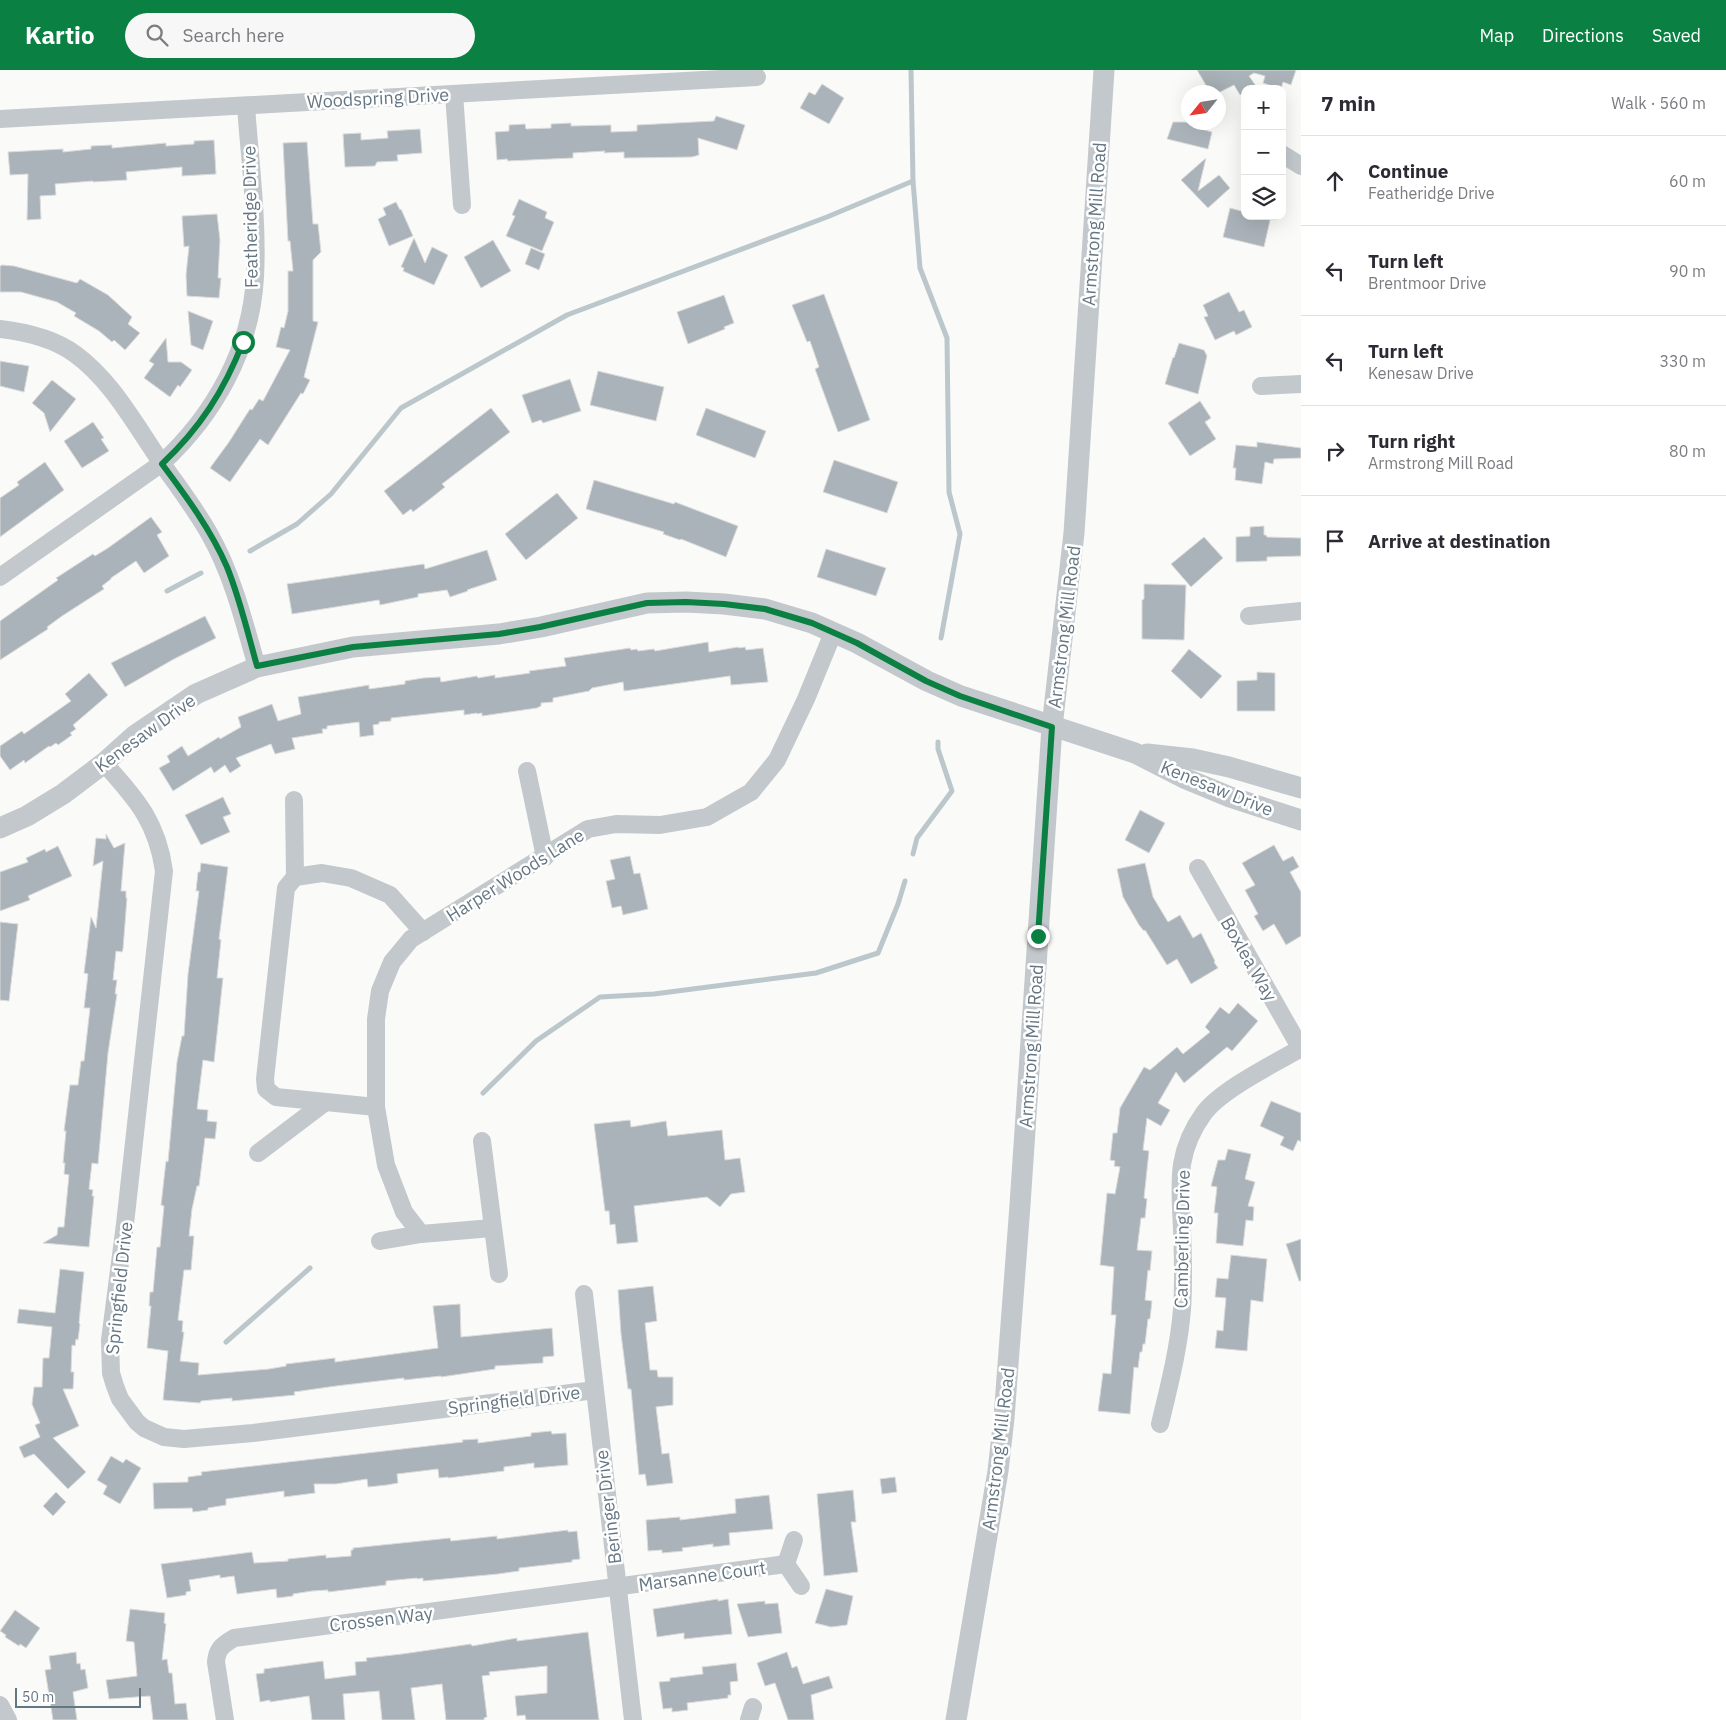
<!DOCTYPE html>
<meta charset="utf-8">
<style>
body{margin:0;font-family:"IBM Plex Sans",sans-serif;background:#f7f7f7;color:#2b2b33}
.controls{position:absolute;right:15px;top:15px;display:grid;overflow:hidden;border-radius:10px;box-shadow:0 5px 20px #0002}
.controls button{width:45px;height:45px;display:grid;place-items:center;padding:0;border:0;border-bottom:1px solid #e1e1e2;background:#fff;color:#2b2b33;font:25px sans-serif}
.compass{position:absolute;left:1181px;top:15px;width:45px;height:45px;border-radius:50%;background:#fff;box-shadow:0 5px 20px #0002;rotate:240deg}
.scale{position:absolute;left:15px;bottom:12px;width:126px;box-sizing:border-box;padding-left:5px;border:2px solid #657683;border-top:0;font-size:14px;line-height:18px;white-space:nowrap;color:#657683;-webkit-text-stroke:4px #fff;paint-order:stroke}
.stop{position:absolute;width:15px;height:15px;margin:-11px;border:4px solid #0b8043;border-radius:50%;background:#fff}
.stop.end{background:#0b8043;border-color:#fff;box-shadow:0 1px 5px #0008}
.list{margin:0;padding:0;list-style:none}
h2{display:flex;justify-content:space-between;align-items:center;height:65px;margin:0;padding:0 20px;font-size:21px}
h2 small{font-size:16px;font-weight:400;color:#7c7c81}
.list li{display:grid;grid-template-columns:32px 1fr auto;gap:15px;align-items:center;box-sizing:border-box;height:90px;padding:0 20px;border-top:1px solid #e1e1e2}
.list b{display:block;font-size:19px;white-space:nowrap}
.list p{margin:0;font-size:16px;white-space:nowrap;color:#7c7c81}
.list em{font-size:16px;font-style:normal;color:#7c7c81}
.icon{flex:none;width:28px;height:28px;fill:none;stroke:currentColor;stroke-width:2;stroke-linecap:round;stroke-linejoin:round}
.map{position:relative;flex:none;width:1301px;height:1650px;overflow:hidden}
header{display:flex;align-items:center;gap:30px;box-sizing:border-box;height:70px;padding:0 25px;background:#0b8043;color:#fff}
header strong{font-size:24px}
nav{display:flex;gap:28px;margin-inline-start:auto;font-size:18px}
.search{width:350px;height:45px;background:#f7f7f7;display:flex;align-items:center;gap:12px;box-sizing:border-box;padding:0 18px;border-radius:28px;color:#7c7c81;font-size:19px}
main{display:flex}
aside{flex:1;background:#fff}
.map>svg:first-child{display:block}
</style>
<header>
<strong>Kartio</strong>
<div class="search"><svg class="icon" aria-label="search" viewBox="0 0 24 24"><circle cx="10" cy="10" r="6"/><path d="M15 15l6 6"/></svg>Search here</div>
<nav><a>Map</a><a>Directions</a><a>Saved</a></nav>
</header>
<main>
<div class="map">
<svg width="1301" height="1650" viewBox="0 0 1301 1650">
<rect width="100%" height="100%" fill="#fafaf8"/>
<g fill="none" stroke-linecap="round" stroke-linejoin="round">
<g stroke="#bbc7cb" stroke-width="5">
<path d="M913,111L920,198L947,268L949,422L960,464L941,568"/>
<path d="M250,481L297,454L331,424L401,338L567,245L827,147L913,111L911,0"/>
<path d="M167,521L201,503"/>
<path d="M913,784L917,768L952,721L938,679V672"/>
<path d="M483,1023L536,971L600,927L654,924L816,903L878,883L898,834L905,811"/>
<path d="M226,1272L310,1198"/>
</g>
</g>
<g fill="#aab3b9" stroke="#dcdcda">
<path d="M1197,0H1296L1291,15L1283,12L1281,19L1263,13L1265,6L1254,3L1249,6L1256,16L1252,19H1245V23L1240,25L1234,15L1220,22H1210Z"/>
<path d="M822,14L844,28L829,54L800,38L809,22L815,25Z"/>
<path d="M716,46L745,55L737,80L698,68L699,85L692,87L624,88V82L604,83L605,81L573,83V88L508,91L507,89L497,90L495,62L509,61V55L525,54L526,59L551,58V54L571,53V56L611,55V62L637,61V55L714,51Z"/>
<path d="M1173,52H1203L1201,59L1212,62L1208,79L1167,69Z"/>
<path d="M420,59L422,83L397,85L398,91L377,92L375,96L345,97L343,64L361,63V70L388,68L387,61Z"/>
<path d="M214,70L216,104L182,106V97L126,102L127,110L93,112V111L55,114L56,125L40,126L41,149L27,150L28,104L10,105L8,82L63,79V82L91,79V76L112,75V78L166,73V76L194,74V71Z"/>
<path d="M307,72L313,154H318L321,182L313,190V251L318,252L304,307L310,310L303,324L301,323L268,375L260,369L230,412L210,398L229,372L250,339L252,340L259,329L263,331L290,280L276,277L281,257L284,258L288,241V201H293L290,171H288L283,73Z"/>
<path d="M1206,88L1198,121L1219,105L1230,118L1208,138L1181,110Z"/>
<path d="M519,129L547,142L545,148L554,152L542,181L506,166L515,146L512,145Z"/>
<path d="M396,132L400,140L401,139L413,166L389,176L378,149L386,145L383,138Z"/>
<path d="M1230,138L1245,142V146H1271L1264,177L1223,167Z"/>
<path d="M217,144L220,170L218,208H221L219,228L187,226L186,205L189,176L184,177L182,146Z"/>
<path d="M414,168L425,193L432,177L448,185L434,215L403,201L404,198L401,197Z"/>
<path d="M493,170L511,201L481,218L464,187Z"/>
<path d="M531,178L545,184L539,200L525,194Z"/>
<path d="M2,195L14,196L77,213L80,209L108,225L132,247L128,254L140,263L125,280L114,270L112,272L99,261L74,246L76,243L57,232L21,222H0V196Z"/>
<path d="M1229,222L1239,242L1244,240L1252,257L1236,265L1234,261L1215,270L1204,247L1208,246L1203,235Z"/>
<path d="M824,224L870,350L838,362L815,299L819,297L810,271L807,272L792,235Z"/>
<path d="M724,225L734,253L724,257L725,259L688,274L677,242Z"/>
<path d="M188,241L213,251L203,280L191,275Z"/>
<path d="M166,268L168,292H181L192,300L180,317L178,315L170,327L144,308L154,294L149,291Z"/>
<path d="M1179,273L1204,280L1207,286L1198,324L1165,314L1173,287L1174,288Z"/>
<path d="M0,291L29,296L24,322L0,316Z"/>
<path d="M598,301L664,317L656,351L590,335Z"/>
<path d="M570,309L581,341L543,353L541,350L532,353L522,325Z"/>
<path d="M52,310L76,329L50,362L44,343L32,333Z"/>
<path d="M1200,331L1211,348L1205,352L1216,369L1190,386L1168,353Z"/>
<path d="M491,338L510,362L442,414L445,417L430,429L413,442L411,439L403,445L384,421Z"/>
<path d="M706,338L766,361L755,388L696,365Z"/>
<path d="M93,352L104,368L101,369L109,381L82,398L64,371Z"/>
<path d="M1257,372L1301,378V388L1274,389L1273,394L1265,392L1262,414L1235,410L1236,398H1233L1236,375L1257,377Z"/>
<path d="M834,390L898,412L887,443L823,422Z"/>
<path d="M45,392L64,420L0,467V428L19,415L17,412Z"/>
<path d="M594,410L674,434L675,432L738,456L726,487L681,469L680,470L663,464L664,462L586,439Z"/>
<path d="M557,423L578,448L526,490L505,464Z"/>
<path d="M151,447L162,462L157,465L169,486L144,503L136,491L111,508V509L102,516L104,519L62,546L47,557L48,559L0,590V551L58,510L56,508L93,484L95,486L108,478Z"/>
<path d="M1264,456V465H1266L1267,467L1301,468V486L1267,487V491L1236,492V467L1250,466V457Z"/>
<path d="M1204,467L1223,488L1191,517L1171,494Z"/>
<path d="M826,479L886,498L876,526L817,507Z"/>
<path d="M487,480L497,510L467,520L468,521L450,527L447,520L418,524V527L380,535L379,530L292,544L287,514L424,494L425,499Z"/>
<path d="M1144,514L1186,515L1184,570L1142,569V530L1144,529Z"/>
<path d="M205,546L216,568L174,589L125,617L111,593Z"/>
<path d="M708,572L709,582L738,577L739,578L745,577L746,580L763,578L768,612L731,615L730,606L624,621L623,612L592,618L589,621L553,628V632L541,633V636L537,638L482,646V643L477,644V643L464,645V640L391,648V651L379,652V654L373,655L374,665L360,667L359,652L327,656V659H322L323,663L292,668L295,679L275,684L271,674L236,688L241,696L230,703L225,695L214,703L211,697L173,721L159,698L170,692L167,686L182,676L188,686L219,667L220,669L241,657L238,647L272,634L278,651L301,644L298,627L369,615V619L405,614V611L423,608L440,607L441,612L477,606L478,608L495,605V608L530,603L529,601L566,596L564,588L577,586L630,578L631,580L637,579L638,581L654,579L655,581Z"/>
<path d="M1189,579L1222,606L1201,629L1171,601Z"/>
<path d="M1257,602L1275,603V641H1237V611L1257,610Z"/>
<path d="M89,603L108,625L73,655L76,659L70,663L72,665L58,675L56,673L50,677L49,676L25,693L24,690L10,700L0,686V676L22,661L24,664L71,631L65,624Z"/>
<path d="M223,727L231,744L223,747L230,762L201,775L185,745Z"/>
<path d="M1140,740L1165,753L1149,783L1125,770Z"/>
<path d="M106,764L114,778L125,773L121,821H126V828H127L123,879L122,882L116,881L113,910H117L115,924H117L108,983L98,1094L92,1093L89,1119L93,1120L92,1126H94L89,1177L43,1173L57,1165L58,1157H64L69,1105L64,1104L65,1093H63L66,1061H64L70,1015H78L81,991H84L90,938H84L88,904L84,903L91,847L96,858L103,791L93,796L96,768L106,769Z"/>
<path d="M1274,775L1283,791L1293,786L1299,797L1290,802L1301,822V866L1286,875L1274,854L1263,861L1254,846L1258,844L1245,820L1255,815L1242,793Z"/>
<path d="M58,776L72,806L28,826L30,830L0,841V802L28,792L26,788L45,779L46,782Z"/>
<path d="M630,786L634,804L640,803L648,839L623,845L621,836L612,838L606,811L615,809L610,790Z"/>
<path d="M201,793L228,797L219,869L221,870L217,908H223L214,992L203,990L197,1039L208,1040L207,1051L217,1052L215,1069L205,1068L199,1116H197L192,1139L189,1166H194L191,1200H184L178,1250L183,1251L182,1262H184L180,1291L199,1293L198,1305L269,1299L286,1296V1294L335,1288V1292L438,1278L433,1236L460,1234L461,1267L552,1258L554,1286L543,1287V1293L495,1296V1299L441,1307V1306L404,1310V1308L336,1316L294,1322L295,1325L232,1331V1328L201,1331L200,1333L163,1330L168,1281L147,1278L151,1236H149L150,1222H153L157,1177H160L164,1136L161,1135L166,1091L168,1092L177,992L182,966H184L188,904L199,821H196L198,802H200Z"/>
<path d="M1145,793L1153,827L1168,852L1180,845L1193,868L1201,863L1215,891L1214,892L1218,898L1191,914L1177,889L1167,895L1145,860L1144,861L1139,855L1123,827L1117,799Z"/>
<path d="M0,852L18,854L9,931L0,930Z"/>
<path d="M1238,933L1258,951L1232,981L1227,977L1184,1013L1176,1002L1158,1033L1170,1040L1161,1056L1147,1048L1143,1080L1149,1081L1144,1128L1147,1129L1145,1148H1141L1137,1180L1152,1181L1150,1201L1148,1200L1145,1230L1152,1231L1150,1249H1148L1145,1274H1143L1142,1282H1140L1138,1298L1134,1297L1130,1344L1098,1341L1103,1303L1111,1304L1116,1245H1111L1114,1197L1100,1195L1107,1123L1115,1124L1120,1097L1114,1096L1115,1091L1110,1090L1113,1063H1117L1120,1038L1144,997L1150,1000L1177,977L1183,984L1210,962L1205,957L1220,937L1229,944Z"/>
<path d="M1271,1031L1301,1043V1072L1298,1070L1293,1081L1280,1075L1284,1067L1260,1056Z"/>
<path d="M630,1050L631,1057L666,1051L668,1066L722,1060L725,1090L740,1088L745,1122L731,1124L720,1137L707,1127L634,1136L638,1172L617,1174L615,1154L610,1155L609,1141H605L594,1054Z"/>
<path d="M1228,1079L1251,1084L1245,1109L1255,1112L1248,1136L1254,1137L1253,1151L1246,1150L1243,1176L1216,1173L1218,1143H1214L1217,1117L1211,1116L1218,1090H1225Z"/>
<path d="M1301,1169V1211H1299L1286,1174Z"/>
<path d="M1231,1185L1267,1189L1263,1232L1251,1230L1247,1281L1215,1278L1217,1260L1223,1261L1226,1228L1215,1227L1217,1208L1228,1209Z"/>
<path d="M60,1199L84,1202L79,1253L80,1254L78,1270L76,1269L75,1276L72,1275L71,1302H74L73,1319H63L79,1356L53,1368L86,1402L68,1419L34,1384L24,1388L19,1377L40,1367L35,1355L40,1353L32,1334L34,1317H42L43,1288H49L52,1257L17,1253L19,1239L55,1243Z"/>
<path d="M653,1216L657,1251L645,1253L650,1300H657L658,1307H673V1335L656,1337L662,1384L669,1383L673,1413L647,1416L645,1404L639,1405L631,1319H628L621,1264L618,1220Z"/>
<path d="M551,1361L552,1364L566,1363L568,1395L534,1398V1393L504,1397V1401L448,1408V1407L439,1408L438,1399L397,1404L398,1413L387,1415L368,1417L367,1409L336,1414H314L315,1423L284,1427V1421L226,1429V1435L208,1438V1440L193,1442L192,1438L154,1439L153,1413L188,1412V1407L202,1405L201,1402L463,1372L462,1370L478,1369V1373L531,1366V1363Z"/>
<path d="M111,1386L123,1393L126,1389L141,1398L120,1434L103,1424L107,1416L97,1410Z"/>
<path d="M895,1407L897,1422L882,1424L880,1409Z"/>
<path d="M853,1420L856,1452H851L858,1502L824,1506L817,1424Z"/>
<path d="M56,1422L66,1432L53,1446L43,1436Z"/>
<path d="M769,1425L773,1459L729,1463L730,1475L713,1477V1474L682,1478L683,1481L662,1483V1480L648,1481L646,1450L680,1447V1450L736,1443L735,1429Z"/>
<path d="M568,1460V1462L577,1461L580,1489L572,1490V1492L519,1498V1501L498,1504L423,1511V1508L417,1509V1508L386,1511V1515L328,1522V1520L312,1521L293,1524V1526L277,1528L276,1519L237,1524L234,1506L220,1508V1505L189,1510L191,1521L186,1522V1525L167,1528L161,1494L252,1482L254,1493L288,1491V1489L326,1485V1488L351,1486V1480H353V1478L450,1468L451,1471L497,1466V1469Z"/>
<path d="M826,1519L853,1526L847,1555L831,1557L815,1553Z"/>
<path d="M718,1529V1531L728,1529L732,1564L684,1569V1563L657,1567L653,1539Z"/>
<path d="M765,1531V1534L778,1533L782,1563L748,1567L737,1534Z"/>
<path d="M130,1539L165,1543L164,1553L166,1554L162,1590L167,1589L169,1603H172L175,1634L186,1633L188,1650H153L150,1626L109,1629L106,1610L137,1606L134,1572L126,1571Z"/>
<path d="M15,1540L40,1558L26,1578L20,1574L19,1576L5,1567L6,1565L0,1561Z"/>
<path d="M588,1562L599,1650H526L525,1645L517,1646L515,1626L547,1623V1596L489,1602L490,1605L482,1606L487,1647L484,1648V1650H446L442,1614L411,1618L415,1650H382L379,1621L343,1624L345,1650H312L309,1626L270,1632V1630L260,1632L256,1604L264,1603V1599L323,1591L325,1609L356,1605L355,1592L367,1591L366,1588L402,1584L471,1574L472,1576L517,1568V1571Z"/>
<path d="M76,1582L77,1594L80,1593L81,1600L85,1599L88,1618L73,1622L77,1650H53L45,1600L51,1599L49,1586Z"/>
<path d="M787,1582L792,1598L797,1596L803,1614L829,1606L833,1618L811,1625L814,1650H788L775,1613L765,1616L757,1593Z"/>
<path d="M736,1593L738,1611L730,1612L731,1625H728V1628L687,1633L688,1640L672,1642V1638L663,1639L659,1612L670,1611V1608L703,1604L702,1597Z"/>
</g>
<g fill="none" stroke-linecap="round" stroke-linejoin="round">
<g stroke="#c3c8cc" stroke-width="18">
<path d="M454,24L462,135"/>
<path d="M0,49L757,7"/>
<path d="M1282,84L1301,96"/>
<path d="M0,259C26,262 53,268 75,284C107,307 129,344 151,377C170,407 193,434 210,465C233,506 244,552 257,597"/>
<path d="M1261,316L1301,314"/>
<path d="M0,507L162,393C214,345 251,280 255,207C258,151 250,93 246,36"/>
<path d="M1249,546L1301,541"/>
<path d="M104,693C136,729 157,751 164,801L125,1154L110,1270L111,1303L115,1316L120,1329L137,1352L144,1358L164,1367L184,1369L253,1363L595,1320"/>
<path d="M527,701L545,787"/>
<path d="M294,730L295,807"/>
<path d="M1198,798L1301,979"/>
<path d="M376,1037L276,1027L266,1019L265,1009L286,818L295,807L322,803L351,808L390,825L423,862"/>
<path d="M482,1071L499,1204"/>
<path d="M258,1083L324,1033"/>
<path d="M421,1164L404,1142L386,1095L376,1037V949L380,921L392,892L411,869L588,759L616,754L660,755L707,747L751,722L777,690L806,629L833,563"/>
<path d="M380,1171L421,1164L492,1158"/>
<path d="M584,1224L633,1650"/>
<path d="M1160,1354C1169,1316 1179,1278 1182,1239C1184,1212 1183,1186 1182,1159C1180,1114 1175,1083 1204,1043C1222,1019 1274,994 1301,978"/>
<path d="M794,1470L786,1494L801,1516"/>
<path d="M0,1635L8,1650"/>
<path d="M225,1650L216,1592C217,1578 223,1575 234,1568L786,1494"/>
<path d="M749,1650L753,1637"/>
</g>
<g stroke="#c3c8cc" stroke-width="21">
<path d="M1147,684L1193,689L1229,697L1301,718"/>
<path d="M0,758L27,746L63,724L104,693L134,666L196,624L257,597L353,577L499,564L541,557L647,533L686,532L724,534L765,539L812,553L857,573L927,611L961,626L1135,683L1184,708L1230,727L1301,750"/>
<path d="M956,1650L998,1401L1004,1348L1020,1135L1052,657L1074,463L1104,0"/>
</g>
</g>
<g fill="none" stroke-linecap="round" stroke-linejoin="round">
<path stroke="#0b8043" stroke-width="6" d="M243,272C224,321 200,358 162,394C186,426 211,460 227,497C240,529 248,564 257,596L353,577L499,564L540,557L647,533L686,532L724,534L765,539L812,553L857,573L926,611L960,626L1052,657L1038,866"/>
</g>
<g text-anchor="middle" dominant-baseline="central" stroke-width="5" stroke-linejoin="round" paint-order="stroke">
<g font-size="18" fill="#657683" stroke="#fff">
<text transform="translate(378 28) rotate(-3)">Woodspring Drive</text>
<text transform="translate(250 147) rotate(-91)">Featheridge Drive</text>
<text transform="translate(1094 154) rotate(-86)">Armstrong Mill Road</text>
<text transform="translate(1064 557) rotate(-83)">Armstrong Mill Road</text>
<text transform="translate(145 663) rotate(-36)">Kenesaw Drive</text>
<text transform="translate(1217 718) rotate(22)">Kenesaw Drive</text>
<text transform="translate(515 805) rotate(-32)">Harper Woods Lane</text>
<text transform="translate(1249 889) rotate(60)">Boxlea Way</text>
<text transform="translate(1031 976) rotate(-86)">Armstrong Mill Road</text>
<text transform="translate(1182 1169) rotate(-89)">Camberling Drive</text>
<text transform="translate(119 1218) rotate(-84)">Springfield Drive</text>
<text transform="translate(514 1330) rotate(-7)">Springfield Drive</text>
<text transform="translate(998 1379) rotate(-83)">Armstrong Mill Road</text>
<text transform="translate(608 1437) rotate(-97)">Beringer Drive</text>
<text transform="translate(702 1506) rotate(-8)">Marsanne Court</text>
<text transform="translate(381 1549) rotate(-7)">Crossen Way</text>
</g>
</g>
</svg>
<div class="controls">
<button>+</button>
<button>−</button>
<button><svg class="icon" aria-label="layers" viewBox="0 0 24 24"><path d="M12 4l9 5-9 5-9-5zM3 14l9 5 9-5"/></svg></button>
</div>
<svg class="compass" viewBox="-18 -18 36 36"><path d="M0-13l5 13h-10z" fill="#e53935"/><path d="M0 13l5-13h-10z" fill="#7c7c81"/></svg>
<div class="scale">50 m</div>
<div class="stop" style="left:243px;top:272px"></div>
<div class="stop end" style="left:1038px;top:866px"></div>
</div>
<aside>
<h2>7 min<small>Walk · 560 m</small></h2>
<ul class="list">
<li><svg class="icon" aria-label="ahead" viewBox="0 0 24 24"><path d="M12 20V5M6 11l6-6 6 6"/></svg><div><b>Continue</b><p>Featheridge Drive</p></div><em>60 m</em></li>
<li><svg class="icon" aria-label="left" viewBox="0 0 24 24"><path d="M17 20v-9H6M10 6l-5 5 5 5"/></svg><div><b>Turn left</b><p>Brentmoor Drive</p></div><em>90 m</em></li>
<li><svg class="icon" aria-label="left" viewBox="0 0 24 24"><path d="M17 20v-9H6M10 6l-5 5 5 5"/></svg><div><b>Turn left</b><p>Kenesaw Drive</p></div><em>330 m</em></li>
<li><svg class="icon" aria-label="right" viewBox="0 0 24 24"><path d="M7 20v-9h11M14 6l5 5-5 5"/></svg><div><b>Turn right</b><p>Armstrong Mill Road</p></div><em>80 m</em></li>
<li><svg class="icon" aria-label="arrive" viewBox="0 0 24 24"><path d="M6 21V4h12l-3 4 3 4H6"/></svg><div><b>Arrive at destination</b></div></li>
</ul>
</aside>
</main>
